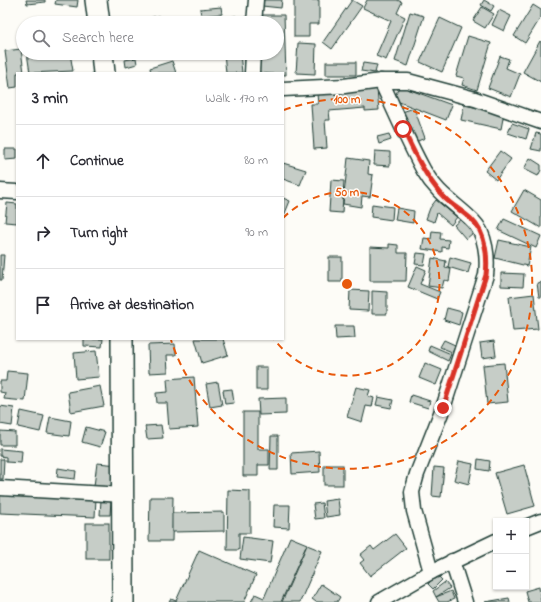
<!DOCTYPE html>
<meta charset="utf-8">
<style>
body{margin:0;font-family:"Indie Flower",sans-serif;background:#f7f7f7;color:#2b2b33}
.controls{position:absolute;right:12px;bottom:12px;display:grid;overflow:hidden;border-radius:0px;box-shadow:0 1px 3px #0004}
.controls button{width:36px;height:36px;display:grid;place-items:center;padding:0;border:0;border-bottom:1px solid #e1e1e2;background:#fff;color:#2b2b33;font:20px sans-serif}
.stop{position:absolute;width:12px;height:12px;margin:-9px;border:3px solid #d93025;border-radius:50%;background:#fff}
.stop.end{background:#d93025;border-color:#fff;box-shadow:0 1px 4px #0008}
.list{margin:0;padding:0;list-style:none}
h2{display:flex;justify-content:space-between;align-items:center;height:52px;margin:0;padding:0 16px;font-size:17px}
h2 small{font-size:13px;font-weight:400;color:#7c7c81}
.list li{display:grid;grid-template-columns:26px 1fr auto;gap:12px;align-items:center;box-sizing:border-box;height:72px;padding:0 16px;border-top:1px solid #e1e1e2}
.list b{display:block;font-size:15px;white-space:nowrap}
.list em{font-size:13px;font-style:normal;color:#7c7c81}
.icon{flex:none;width:22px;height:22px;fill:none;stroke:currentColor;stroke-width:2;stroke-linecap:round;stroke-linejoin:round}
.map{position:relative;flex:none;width:541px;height:602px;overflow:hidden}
.search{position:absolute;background:#fff;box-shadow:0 1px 3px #0004;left:16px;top:16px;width:268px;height:44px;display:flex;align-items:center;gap:10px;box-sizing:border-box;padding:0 14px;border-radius:22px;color:#7c7c81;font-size:15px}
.panel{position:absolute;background:#fff;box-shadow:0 1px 3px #0004;left:16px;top:72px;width:268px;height:268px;border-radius:0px}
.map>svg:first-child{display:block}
</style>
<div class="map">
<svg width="541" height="602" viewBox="0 0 541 602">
<rect width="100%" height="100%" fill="#fdfcf7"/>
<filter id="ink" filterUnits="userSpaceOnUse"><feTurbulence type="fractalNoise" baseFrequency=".025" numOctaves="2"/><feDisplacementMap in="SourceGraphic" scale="8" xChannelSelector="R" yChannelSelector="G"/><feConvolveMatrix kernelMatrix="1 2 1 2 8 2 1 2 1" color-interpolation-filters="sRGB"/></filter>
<g filter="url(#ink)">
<g fill="#c6cdc7" stroke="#1f3d34">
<path d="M26,0H45V2L27,4Z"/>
<path d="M56,0H78L77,7L55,4Z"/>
<path d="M263,0H282L281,8L262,6Z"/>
<path d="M294,0H319V24H309V37H294Z"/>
<path d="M352,0L362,6L332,49L323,42Z"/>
<path d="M367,0H397L402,2L397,13L405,17L386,60L376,56L391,21L363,8Z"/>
<path d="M484,0L494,6L491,11L481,5Z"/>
<path d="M533,5L541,10V17L525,43L514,36Z"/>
<path d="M221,7L222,14L201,16L200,9Z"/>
<path d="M482,7L494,14L485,28L473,21Z"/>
<path d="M499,10L511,16L504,31L492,25Z"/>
<path d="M410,12L424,16L408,66L395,61Z"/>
<path d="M258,15H284L286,75L259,73V53H277V23H258Z"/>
<path d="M159,16L161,23H138V20Z"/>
<path d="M236,16L237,23H221V18Z"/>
<path d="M440,18L461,28L442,72L420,62Z"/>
<path d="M468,36L491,43L477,90L462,85L464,78L456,76Z"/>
<path d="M540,41L541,42V82L523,72Z"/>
<path d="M298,43L316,44L315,74L296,73Z"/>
<path d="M21,49L24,73H17V87L10,88L5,51Z"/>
<path d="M27,53H70L73,71L30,73Z"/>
<path d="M135,53H153V54L136,57Z"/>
<path d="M224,53H240L242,73H226Z"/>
<path d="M500,56L509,59L506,68L520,74L511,97L488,88Z"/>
<path d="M136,58L137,64L126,67L125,60Z"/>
<path d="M172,61L176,73H151L150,68Z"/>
<rect x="326" y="62" width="30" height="13"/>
<path d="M363,63L377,65L375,73L361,71Z"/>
<path d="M399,86L452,105L446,120L394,100Z"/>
<path d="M377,89L379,110L365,111V108L329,111L330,120H325L327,148L314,149L311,104H318L317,94Z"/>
<path d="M464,105L504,113L501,129L461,120Z"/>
<path d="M414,108L425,138L413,143L402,112Z"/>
<path d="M512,123L529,129L526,139L508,133Z"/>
<path d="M536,133L541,134V151L531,149Z"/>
<path d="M389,134L391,140L379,144L377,137Z"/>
<path d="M5,149H17V159L5,160Z"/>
<path d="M375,151L390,152V166L374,165Z"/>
<path d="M500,151L511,159L496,180L485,171Z"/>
<path d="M348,158L369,161L368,174L373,175L370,197L362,196L361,207L343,204Z"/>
<path d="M530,158L541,165V170L538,176L524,169Z"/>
<path d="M283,163L306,170L300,185L283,179Z"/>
<path d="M331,180L344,181L342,213L329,212Z"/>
<path d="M524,190L541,200V228L512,211Z"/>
<path d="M283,198L290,201L283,218Z"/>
<path d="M436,200L457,217L451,225L437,213L434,222L426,219L430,208Z"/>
<path d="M7,203L17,204V223L5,222Z"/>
<path d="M372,204L393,207L392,220L371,217Z"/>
<path d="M397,208L414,211L413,223L395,220Z"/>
<path d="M461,219L473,233L466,239L454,225Z"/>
<path d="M504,219L541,236L536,248L498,230Z"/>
<path d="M432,231L441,232L440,239L449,240L448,248L442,247V252L422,249L424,238L431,239Z"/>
<path d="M499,240L531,247L527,266L495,258Z"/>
<path d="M389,244L398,245V253H407L406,281H370V247L389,248Z"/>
<path d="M417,253L426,254L424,265L415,264Z"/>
<path d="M0,255H4L2,280H0Z"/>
<rect x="329" y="257" width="13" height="25"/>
<path d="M450,257L471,263L468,273L448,267Z"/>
<path d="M432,258L446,261L445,268L451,269L449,281L444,280L442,288L428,286Z"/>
<path d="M417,266L426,270L420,284L440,292L437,299L408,287Z"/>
<path d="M501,273L524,274L523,287L501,286Z"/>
<path d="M541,282V297H539L537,283Z"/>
<path d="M350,290L369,291L368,311L349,310Z"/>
<path d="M372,291L387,292V314H372Z"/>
<path d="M534,294L538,329L513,331L509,297Z"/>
<path d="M447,308L462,312L459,325L444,320Z"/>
<path d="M335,326H354L355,338L336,339Z"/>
<path d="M84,339H103L102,347L84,346Z"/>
<path d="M195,339H223L228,355L202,363Z"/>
<path d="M444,340L455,345L452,352L440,347Z"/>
<path d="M494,341L496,356L482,358L480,343Z"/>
<path d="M175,344L176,355H167L168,372L149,373L148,345Z"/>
<path d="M430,345L451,354L448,361L428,351Z"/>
<path d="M96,351L99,377L76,379L74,353Z"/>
<path d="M425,363L442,370L436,385L419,378Z"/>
<path d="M504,363L508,402L487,404L483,365Z"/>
<rect x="256" y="367" width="11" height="23"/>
<path d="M7,371L28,373L25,401L4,399L5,393L0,392V381H6Z"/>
<path d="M194,377L198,427L169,429L167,403H157L156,393L168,392L167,379Z"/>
<path d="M218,382L222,405L210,407L206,384Z"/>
<path d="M100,386L104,406L71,412L68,392Z"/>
<path d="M356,387L370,390L368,396L374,398L372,407L366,406L362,422L347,417Z"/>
<path d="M232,389L234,403L225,404L223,390Z"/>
<path d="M411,395L430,401L428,408L409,402Z"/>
<path d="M378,397L393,400L391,408L376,405Z"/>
<path d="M286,398V414L259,415L258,399Z"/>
<path d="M0,406L14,408L12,426L0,424Z"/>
<path d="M21,411L44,416L40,432L18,427Z"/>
<path d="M243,412H258V449H269V465H258V476H243Z"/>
<path d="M50,417L71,421L69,436L47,433Z"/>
<path d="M161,425L163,438L147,439L145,426Z"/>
<path d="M86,427L105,432L100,447L82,442Z"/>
<path d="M0,431L15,432V445H0Z"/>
<path d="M271,436H278V470H270Z"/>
<path d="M0,449L22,451L21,463L6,462V457L0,456Z"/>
<path d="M319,451L320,472L292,474L291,453Z"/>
<path d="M0,459H4L3,479H0Z"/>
<path d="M478,459L490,461L489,471L477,469Z"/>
<path d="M459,461L473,464L469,484L454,480Z"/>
<path d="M97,463L119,465L117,488L94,486Z"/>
<rect x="324" y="465" width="19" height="20"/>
<path d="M524,465L535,506L507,514L495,473Z"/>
<path d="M434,467L444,468L441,497L432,496Z"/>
<path d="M58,468L76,471L75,479L57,477Z"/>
<path d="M228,490L250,491V533H239V550H227Z"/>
<path d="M0,494L96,498L95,517L0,513Z"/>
<path d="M150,497H173L172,541H149Z"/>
<path d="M338,499L340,515L326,517L324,501Z"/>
<path d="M101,500H111L110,515H100Z"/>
<path d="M322,503L324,518L315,519L313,504Z"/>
<path d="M274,505H290L289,528L273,527Z"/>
<path d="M224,512V531L172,532V513Z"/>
<rect x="86" y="523" width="23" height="36"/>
<path d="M395,534L406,548L370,576L360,563L364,560L360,555L371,546L374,550Z"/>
<path d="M243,537L273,541L270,563L240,559Z"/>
<path d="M290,537L307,544L281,602H251L255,594L264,598Z"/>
<path d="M307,545L322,551L300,602H282Z"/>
<path d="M199,550L256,575L244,602H169L171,599L176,601Z"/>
<path d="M437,575L442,580L433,589L428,584Z"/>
<path d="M445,582L450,588L436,597L433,591Z"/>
<path d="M321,584L340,597L337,602H316L312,599Z"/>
<path d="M539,587L541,602H528L525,591Z"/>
<path d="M451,591L454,599L447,602H439L436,597Z"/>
<path d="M509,598L510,602H485Z"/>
</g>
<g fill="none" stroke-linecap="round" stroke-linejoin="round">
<g stroke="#1f3d34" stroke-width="17">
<g id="street">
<path d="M254,23L256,0"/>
<path d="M252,73L253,53"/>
<path d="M381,81C395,111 408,142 424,171C438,195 455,203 473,221C486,234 488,258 486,275L443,408L417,474L412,492L414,511L431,572"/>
<path d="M283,89L344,86L381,81H408L475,99L541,122"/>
<path d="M0,191L17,192"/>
<path d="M0,488L124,495"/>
<path d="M526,527L541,521"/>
<path d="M452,561L465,602"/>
<path d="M379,602L431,572L496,541"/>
</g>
</g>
<g stroke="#1f3d34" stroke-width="24">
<g id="secondary">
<path d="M96,0L99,23"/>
<path d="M102,53L104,73"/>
<path d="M122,339L123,602"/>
</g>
</g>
<use href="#street" stroke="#fdfcf7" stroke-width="14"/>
<use href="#secondary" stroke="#fdfcf7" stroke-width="21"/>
</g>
</g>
<g fill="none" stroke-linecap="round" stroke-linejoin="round" filter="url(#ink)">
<path stroke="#d93025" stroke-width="5" d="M403,129C414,152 425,176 442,195C450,205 463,211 472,220C486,233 488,258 486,275L443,408"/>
</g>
<g fill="none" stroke="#e8590c" stroke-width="2" stroke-dasharray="7 5">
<path d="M283 218A92 92 0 1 1 274 339"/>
<path d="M284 110A185 185 0 1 1 171 340"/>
</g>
<circle cx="347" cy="284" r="6" fill="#e8590c" stroke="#fdfcf7" stroke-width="2"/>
<g font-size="12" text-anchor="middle" font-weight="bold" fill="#e8590c" stroke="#fdfcf7" stroke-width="3" stroke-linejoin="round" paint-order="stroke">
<text x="347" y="103">100 m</text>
<text x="347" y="196">50 m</text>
</g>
</svg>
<div class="controls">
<button>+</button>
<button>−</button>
</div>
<div class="stop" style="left:403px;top:129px"></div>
<div class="stop end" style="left:443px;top:408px"></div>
<div class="search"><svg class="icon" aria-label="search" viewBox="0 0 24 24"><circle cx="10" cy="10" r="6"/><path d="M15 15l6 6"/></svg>Search here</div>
<section class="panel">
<h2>3 min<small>Walk · 170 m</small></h2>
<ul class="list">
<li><svg class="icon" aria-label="ahead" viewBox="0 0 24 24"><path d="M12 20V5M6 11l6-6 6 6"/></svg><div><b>Continue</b></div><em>80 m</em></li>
<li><svg class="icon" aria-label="right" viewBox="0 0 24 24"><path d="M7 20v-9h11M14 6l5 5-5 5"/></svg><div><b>Turn right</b></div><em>90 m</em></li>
<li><svg class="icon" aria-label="arrive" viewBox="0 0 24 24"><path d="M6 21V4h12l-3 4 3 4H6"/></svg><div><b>Arrive at destination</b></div></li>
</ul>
</section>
</div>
